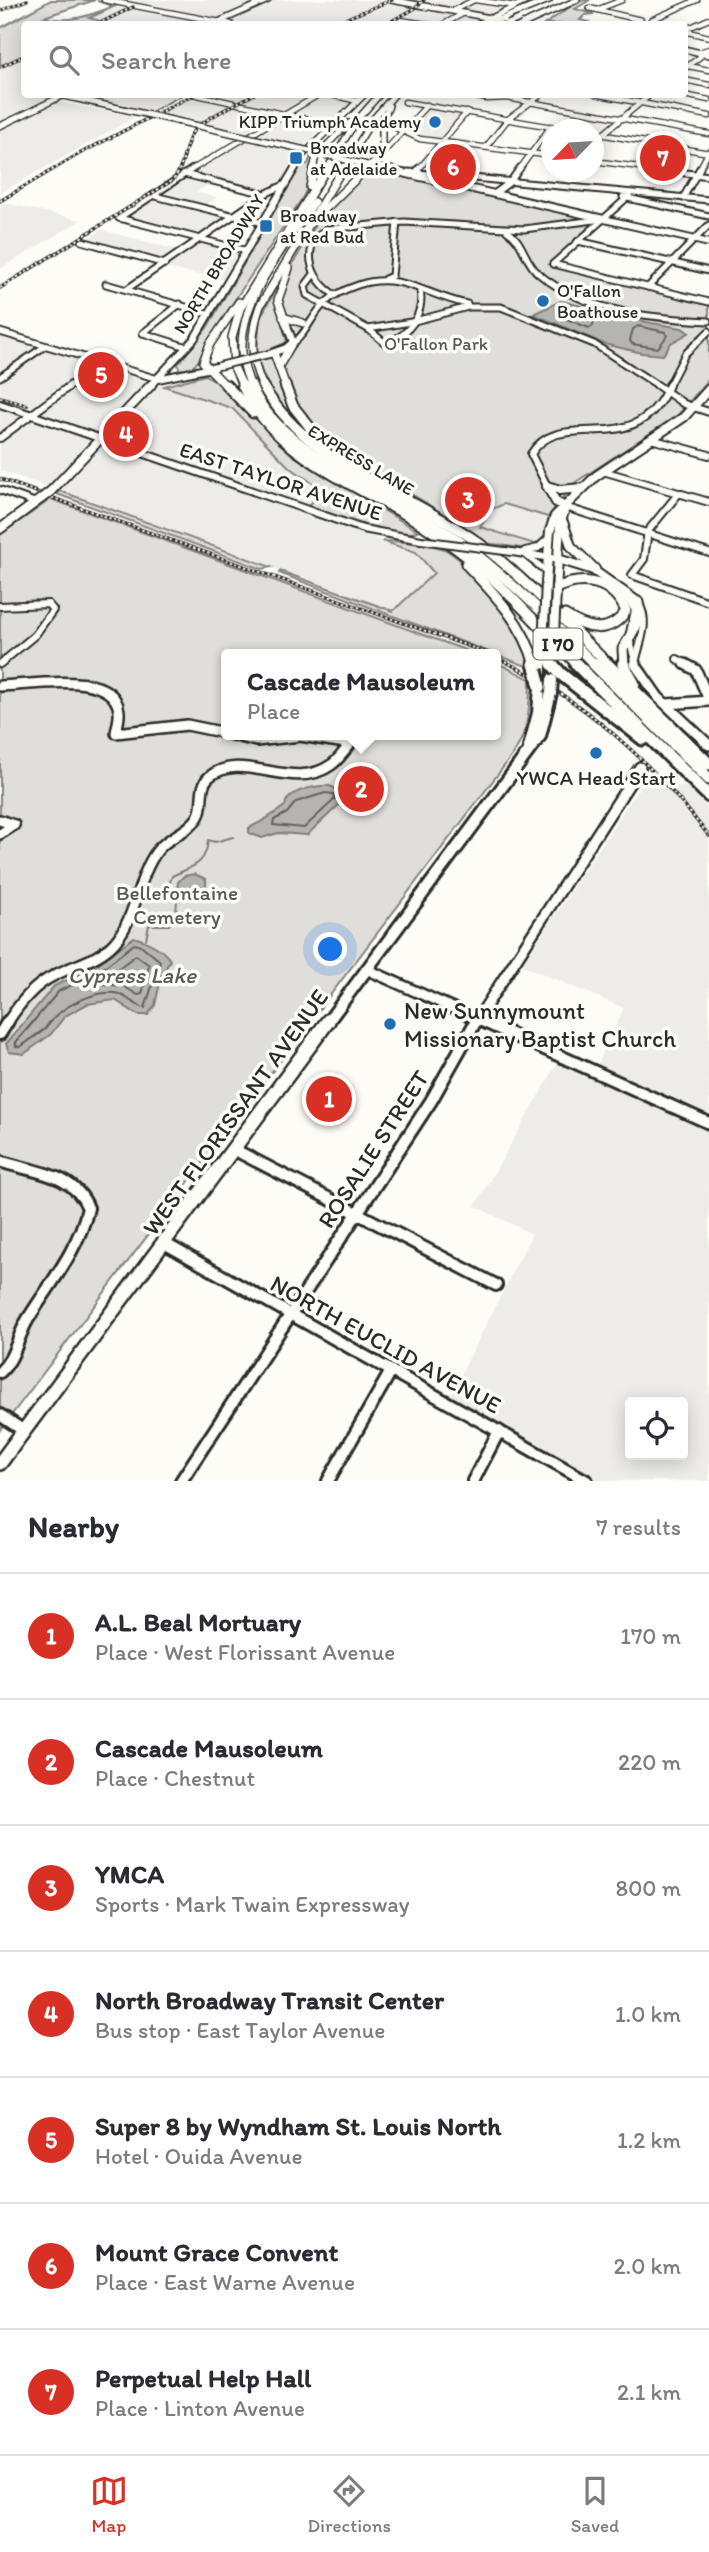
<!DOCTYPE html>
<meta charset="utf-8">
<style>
body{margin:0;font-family:Itim,sans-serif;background:#f2f2f3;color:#2b2b33}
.controls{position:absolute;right:21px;bottom:21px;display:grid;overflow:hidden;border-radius:7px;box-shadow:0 4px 18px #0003}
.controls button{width:63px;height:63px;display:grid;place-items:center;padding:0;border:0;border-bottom:2px solid #e1e1e2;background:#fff;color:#2b2b33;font:35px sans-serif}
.compass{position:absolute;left:541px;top:119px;width:63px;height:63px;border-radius:50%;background:#fff;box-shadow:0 4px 18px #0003;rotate:245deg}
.you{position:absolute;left:331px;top:950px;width:24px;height:24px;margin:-18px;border:5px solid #fff;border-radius:50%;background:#1a73e8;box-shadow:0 0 0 10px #1a73e833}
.badge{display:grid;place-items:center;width:46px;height:46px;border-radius:50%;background:#d93025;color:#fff;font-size:23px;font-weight:700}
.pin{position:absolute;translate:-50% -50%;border:4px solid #fff;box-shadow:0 2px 7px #0006}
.popup{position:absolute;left:221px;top:649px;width:280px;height:91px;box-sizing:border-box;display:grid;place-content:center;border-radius:7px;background:#fff;filter:drop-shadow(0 2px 5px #0005);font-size:23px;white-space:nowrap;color:#7c7c81}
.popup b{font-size:26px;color:#2b2b33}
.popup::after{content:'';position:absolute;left:50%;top:100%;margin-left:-14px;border:14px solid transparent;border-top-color:#fff}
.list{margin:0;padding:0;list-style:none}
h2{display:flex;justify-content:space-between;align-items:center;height:91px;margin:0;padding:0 28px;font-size:30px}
h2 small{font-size:23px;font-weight:400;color:#7c7c81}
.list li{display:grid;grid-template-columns:46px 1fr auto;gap:21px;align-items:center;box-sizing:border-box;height:126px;padding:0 28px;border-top:2px solid #e1e1e2}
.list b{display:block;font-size:26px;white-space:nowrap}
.list p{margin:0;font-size:23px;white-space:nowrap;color:#7c7c81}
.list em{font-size:23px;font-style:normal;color:#7c7c81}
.icon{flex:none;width:38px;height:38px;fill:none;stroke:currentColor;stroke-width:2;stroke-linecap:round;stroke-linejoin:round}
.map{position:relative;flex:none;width:709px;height:1481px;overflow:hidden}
.search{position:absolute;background:#fff;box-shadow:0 4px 18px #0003;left:21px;right:21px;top:21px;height:77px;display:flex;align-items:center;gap:18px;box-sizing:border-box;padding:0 24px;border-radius:7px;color:#7c7c81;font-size:26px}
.sheet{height:973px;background:#fff}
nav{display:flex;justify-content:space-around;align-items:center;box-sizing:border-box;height:98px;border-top:2px solid #e1e1e2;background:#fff;font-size:19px;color:#7c7c81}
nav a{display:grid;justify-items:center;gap:4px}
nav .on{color:#d93025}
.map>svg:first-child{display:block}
</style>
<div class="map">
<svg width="709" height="1481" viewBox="0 0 709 1481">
<rect width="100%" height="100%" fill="#fdfcf7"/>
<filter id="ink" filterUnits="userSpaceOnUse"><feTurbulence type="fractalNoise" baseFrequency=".0143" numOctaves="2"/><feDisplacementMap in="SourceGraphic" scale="14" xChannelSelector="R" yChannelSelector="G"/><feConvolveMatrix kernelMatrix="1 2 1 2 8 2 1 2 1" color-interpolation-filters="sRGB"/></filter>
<g filter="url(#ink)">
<g fill="#edece8" fill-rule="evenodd">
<path d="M97,0H523L472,24H99L102,22L88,18L122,5Z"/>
<path d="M24,57V94L359,95L302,147L76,95L53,96L0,121V68Z"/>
<path d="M58,102L135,117L0,193V129Z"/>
<path d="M429,107L464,113L440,140L406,131Z"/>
<path d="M247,139L299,151L280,183L263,191L191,174Z"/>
<path d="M189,177L212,183L196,192L217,198L202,207L159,195Z"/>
<path d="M155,198L226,216L227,217L196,236L123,217Z"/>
<path d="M4,203L81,220L0,269V206Z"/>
<path d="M102,230L177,250L161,261L86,240Z"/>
<path d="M203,243L238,252L223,279L166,268Z"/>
<path d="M0,335L232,408L288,466L324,492L301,513L416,552L434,573L393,611L0,470Z"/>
<path d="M498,502L548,517L543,540L538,545L479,527Z"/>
<path d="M642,783L688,787L709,809V1481H599L449,1398L532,1234L475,1206L559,1061L597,1066L624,1008L522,965ZM630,1402H683V1455H630Z"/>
</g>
<g fill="#dfdeda" stroke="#858482" stroke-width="2">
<path d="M51,0H95L44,17C67,24 92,15 114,6L97,1L120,4L89,18L100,21L96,24H24V55L0,66V28Z"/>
<path d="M590,0L575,9L594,14L585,15L580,20L589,22L587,24H545L579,1Z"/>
<path d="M311,155L314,159L310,182L303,197L209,339C200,354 200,371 179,369L178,364L207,328L300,166L308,164Z"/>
<path d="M377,168L592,217L596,222L549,264L709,303V379L678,415L573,484L548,517L504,504L492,509L480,527L538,545L528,549L486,543L423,501L329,446L295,407L282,366L298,343L282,305L281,296L292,265L320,218L370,170Z"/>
<path d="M286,271L276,301L287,342L268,351L257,352L260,318Z"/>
<path d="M273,357L312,436C289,415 266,392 258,360Z"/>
<path d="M205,375L222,384L292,455L418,531C399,541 330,513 308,506L324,491L288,466L232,408L164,386Z"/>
<path d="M60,491L271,567L262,569L57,494Z"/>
<path d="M51,499L476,654H226V735H496V662L530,679C530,706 529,730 514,753L0,1430V535Z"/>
<path d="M382,541C394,541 436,544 446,550C473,564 530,638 529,667L279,573L280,571L393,611L434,573L416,552Z"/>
</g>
<g fill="#b5b4b1" stroke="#7e7d7b" stroke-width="2">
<path d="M561,301L651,323L682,328L689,333L671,343L663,355L642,353L604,344L533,314Z"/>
<path d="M330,786L342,792L343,801L307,835L278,833L262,838L249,833V828C259,823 273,815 282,808C290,802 282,806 288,799C296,789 318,785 330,786Z"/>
<path d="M194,874L206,879V890C197,898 185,899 177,889L178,882L184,876Z"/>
<path d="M134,937C146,940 163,949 170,960L161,978L155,1005L148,1015H138L115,1000L87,1004L65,1016L51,1034L24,1054L9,1052L6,1044L54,986L91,969Z"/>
</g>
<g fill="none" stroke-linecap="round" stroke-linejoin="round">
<g stroke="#626261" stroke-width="2">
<path d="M559,309L594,316L593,326L589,328L559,316Z"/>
<path d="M638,326L665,332L667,336L658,348L632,344L630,340L633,329Z"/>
<path d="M325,793L334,794L335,799L304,828L273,825L274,820L287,813L296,802Z"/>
<path d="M136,955L149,965L142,994L138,995L123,986L103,984L104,979Z"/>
<path d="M32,1023L59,991L94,975L134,944L142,946L160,961L145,1008C134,1006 125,994 115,993C93,991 62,1006 50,1023"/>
</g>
<path stroke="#626261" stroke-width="2.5" d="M34,1021L16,1042V1047H20L45,1029L51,1021"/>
<path stroke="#7e7d7b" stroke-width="2" d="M146,939L149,925H169L176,913L177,900L168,888L172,876C193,866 206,865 208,840L215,842L233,837"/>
<g stroke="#2b2b2b" stroke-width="7">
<g id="minor-far4">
<path d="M104,0L231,24"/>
<path d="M475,0L516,6"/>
<path d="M589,8L641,20"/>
<path d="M599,9L622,0"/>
<path d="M452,11L474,0"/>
<path d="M400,20L426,24"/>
<path d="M651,20L697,0"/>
<path d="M444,24L464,13"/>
<path d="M684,30L709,19"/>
<path d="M684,31L709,37"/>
<path d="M688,66L709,70"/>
<path d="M684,69L701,56L699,52L709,49"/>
<path d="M684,80L709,85"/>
<path d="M193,94L333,125"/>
<path d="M327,94L358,101"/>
<path d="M463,94L487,99L507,98L709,134"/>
<path d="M595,94L709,116"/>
<path d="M679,94L709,100"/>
<path d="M405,102L570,130"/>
<path d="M151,115L190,94"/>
<path d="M392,126L420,139L552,156"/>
<path d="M594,133L709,153"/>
<path d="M486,147L508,119L542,94"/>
<path d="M594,147L602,135L651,94"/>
<path d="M382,154L427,105"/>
<path d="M594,161L662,170"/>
<path d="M640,167L654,144"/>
<path d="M191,170L320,94"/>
<path d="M418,170L467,112"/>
<path d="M519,170L551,126"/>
<path d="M699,170L709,151"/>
</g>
</g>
<g stroke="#2b2b2b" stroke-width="9">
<g id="minor-far3">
<path d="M648,168L709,176"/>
<path d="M408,172L709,200"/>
<path d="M184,174L265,194"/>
<path d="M414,174L419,168"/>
<path d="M494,194L510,182L520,168"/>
<path d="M155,196L263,223"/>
<path d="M623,197L709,216"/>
<path d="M683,198L700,168"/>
<path d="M119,218L194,168"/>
<path d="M119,218L247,251"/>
<path d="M507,231C524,241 524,262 539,274C585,312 651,318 709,321"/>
<path d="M82,241L165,264"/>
<path d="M578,241L709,271"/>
<path d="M553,264L709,302"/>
<path d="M553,264L629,196"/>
<path d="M314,274L305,286L307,295L368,329L385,343C408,337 425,314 420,290"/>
<path d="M385,279L392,276L397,222"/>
<path d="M106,284L210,314"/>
<path d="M648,287L709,225"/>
<path d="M127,289L265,194L286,184"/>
<path d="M335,295C310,280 299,246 327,229L404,222L524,229L603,219"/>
<path d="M368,329L411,322L468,307H501L594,344L660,387"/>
<path d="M0,332L158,379"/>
<path d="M143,333L180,304"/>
<path d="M143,333L187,347"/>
<path d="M291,345C307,334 311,316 325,303C334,294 346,289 358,285C401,271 427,296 467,304"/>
<path d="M0,377L45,346"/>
<path d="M69,387L101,363"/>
<path d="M668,387L685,354L709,331"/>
</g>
</g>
<g stroke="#2b2b2b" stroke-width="10">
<g id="minor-far2">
<path d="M657,385L684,404L709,412"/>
<path d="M0,404L363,529L421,540"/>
<path d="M0,438L71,385"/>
<path d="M651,439L709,455"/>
<path d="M603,471L709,502"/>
<path d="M547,486L531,454C561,404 636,464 669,385"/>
<path d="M0,490L36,503"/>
<path d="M679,493L648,531L644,559L632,575L709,602"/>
<path d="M565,507L709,553"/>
<path d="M525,551L538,548L549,538"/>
<path d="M512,552L558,559"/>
<path d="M526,555L547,572"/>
<path d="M624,594L635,610L629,637L636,665"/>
<path d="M0,606L48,604L53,610L35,635L0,664"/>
<path d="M677,659L688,665"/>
<path d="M635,664C639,642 651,623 638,602"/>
</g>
</g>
<g stroke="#2b2b2b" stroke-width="14">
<g id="minor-far1">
<path d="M635,664L658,697L709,745"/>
<path d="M685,664L696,670L709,700"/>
<path d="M0,686C28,686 114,668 119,711C120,718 117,726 116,733L187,725L226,733"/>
<path d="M667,704L709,701"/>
<path d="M0,820L14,825"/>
<path d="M0,834L14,825"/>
<path d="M366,969L486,1023"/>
<path d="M7,1023C20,1003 34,985 55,975C76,964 99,960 115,942C137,916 137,878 157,851C168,836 188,833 198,817C205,806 198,787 209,777C242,749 292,793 331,765C338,761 343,752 349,746L346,743L300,736L256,741L232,735"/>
<path d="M475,1023L640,767"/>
</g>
</g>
<g stroke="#2b2b2b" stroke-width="16">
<g id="minor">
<path d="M482,1021L709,1123"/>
<path d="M0,1034L8,1021"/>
<path d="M235,1150L496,1285"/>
<path d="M0,1161C30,1172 74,1172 88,1208C78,1251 51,1282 28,1319C17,1337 16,1357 0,1372"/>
<path d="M164,1243L587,1481"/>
<path d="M0,1415L24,1431"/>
<path d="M181,1481L431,1101L476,1021"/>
<path d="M328,1481L391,1371"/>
<path d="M473,1481L499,1431"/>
</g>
</g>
<g stroke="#2b2b2b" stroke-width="8">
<g id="major-far4">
<path d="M391,0L524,24"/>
<path d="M214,24L268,0"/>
<path d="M479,24L529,0"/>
<path d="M684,49L709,55"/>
<path d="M64,96L123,109"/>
<path d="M0,126L66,94"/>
<path d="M363,164L389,170"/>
<path d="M294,170L303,155L365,94"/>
</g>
</g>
<g stroke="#2b2b2b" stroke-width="10">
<g id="major-far3">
<path d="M381,168L709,243"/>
<path d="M269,354L286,348L293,342L287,326"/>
<path d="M158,379L216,367"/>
<path d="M149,387L194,339L295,168"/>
</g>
</g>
<g stroke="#2b2b2b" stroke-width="12">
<g id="major-far2">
<path d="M547,486L560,490L582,488"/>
<path d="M547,486L556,502L565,507"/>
<path d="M51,491L151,385"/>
<path d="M563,522L571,546L595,569"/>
<path d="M0,529L42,498"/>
<path d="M558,559L593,570L638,602"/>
<path d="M546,582L550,531L555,516L596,476L684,417L709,389"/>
<path d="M556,591L560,525L565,508"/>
<path d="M541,665L542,648"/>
</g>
</g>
<g stroke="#2b2b2b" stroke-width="16">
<g id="major-far1">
<path d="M541,674V664"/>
<path d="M529,747L538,713L540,687"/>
<path d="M327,1023L540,736L551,693"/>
</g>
</g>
<g stroke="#2b2b2b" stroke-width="18">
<path id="major" d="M0,1463L328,1021"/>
</g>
<g stroke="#2b2b2b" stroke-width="8">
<g id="highway-far3">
<path d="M530,21L577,0"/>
<path d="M489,24L549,0"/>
<path d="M313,170L316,156L349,123"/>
<path d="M326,170L357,120L380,94"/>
<path d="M342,170L373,119L395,94"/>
<path d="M366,170L382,154V122L389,106"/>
</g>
</g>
<g stroke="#2b2b2b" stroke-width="10">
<g id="highway-far2">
<path d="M310,187L314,168"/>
<path d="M319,215L367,168"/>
<path d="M283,317L303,323"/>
<path d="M287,326L278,300L289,268"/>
<path d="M274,353L286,387"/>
<path d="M279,366L291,345"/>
<path d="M227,387L203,362L210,344L239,302"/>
<path d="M243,387L234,367L232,337L240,309L327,168"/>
<path d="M251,387C246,373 241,360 242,345C243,293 287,244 314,202"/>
<path d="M263,387C250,359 250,334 260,306L343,168"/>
</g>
</g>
<g stroke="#2b2b2b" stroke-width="13">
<g id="highway-far1">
<path d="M226,385L253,413"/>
<path d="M242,385C272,454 355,484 415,520C436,533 457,549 476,564C512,594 544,632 578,665"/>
<path d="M251,385C276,454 404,499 462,543C510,579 553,623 595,665"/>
<path d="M262,385C308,465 405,490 476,541C524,577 566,623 609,665"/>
<path d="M285,385L293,406L324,445"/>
<path d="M466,564C495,594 524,624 535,665"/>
<path d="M556,588C585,575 612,581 626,611C610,635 587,630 565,615"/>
<path d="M542,652L553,665"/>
<path d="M624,665L623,649L640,619L638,602"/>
</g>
</g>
<g stroke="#2b2b2b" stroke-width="17">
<g id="highway">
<path d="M534,664L536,670"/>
<path d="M552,664L561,674L643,739"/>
<path d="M576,664L709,796"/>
<path d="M594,664L709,779"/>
<path d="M607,664L709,764"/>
<path d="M623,664L634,684"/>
</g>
</g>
<use href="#minor-far4" stroke="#fdfcf7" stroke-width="4.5"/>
<use href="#minor-far3" stroke="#fdfcf7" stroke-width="5"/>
<use href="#minor-far2" stroke="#fdfcf7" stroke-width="6"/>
<use href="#minor-far1" stroke="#fdfcf7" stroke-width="9"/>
<use href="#minor" stroke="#fdfcf7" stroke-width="10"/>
<use href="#major-far4" stroke="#fdfcf7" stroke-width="5"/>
<use href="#major-far3" stroke="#fdfcf7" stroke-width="6"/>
<use href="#major-far2" stroke="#fdfcf7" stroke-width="8"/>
<use href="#major-far1" stroke="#fdfcf7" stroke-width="10"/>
<use href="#major" stroke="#fdfcf7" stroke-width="13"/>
<use href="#highway-far3" stroke="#fdfcf7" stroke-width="5"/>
<use href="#highway-far2" stroke="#fdfcf7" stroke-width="7"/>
<use href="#highway-far1" stroke="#fdfcf7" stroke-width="9"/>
<use href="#highway" stroke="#fdfcf7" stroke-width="11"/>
<g stroke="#2b2b2b" stroke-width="3.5">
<g id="rail">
<path d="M0,11L27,0"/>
<path d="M98,24L133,7"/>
<path d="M332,24L392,0"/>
<path d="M386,24L414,9L424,0"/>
<path d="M0,67L24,56"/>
<path d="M0,201L79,154L195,94"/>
<path d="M0,288L173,180C185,166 183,149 192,133C200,120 239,103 254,94"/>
<path d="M0,397L27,405"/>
<path d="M0,479L490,654"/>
<path d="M496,657C584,699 650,760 709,836"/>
</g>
</g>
<use href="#rail" stroke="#fdfcf7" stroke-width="2" stroke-dasharray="2.5" stroke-linecap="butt"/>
<g stroke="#2b2b2b" stroke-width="10" stroke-linecap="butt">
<path id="minor-bridge" d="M421,540L512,552"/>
</g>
<g stroke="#2b2b2b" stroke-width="8" stroke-linecap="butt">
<g id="major-bridge-far3">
<path d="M123,109L310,151"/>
<path d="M325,155L363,164"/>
</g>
</g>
<g stroke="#2b2b2b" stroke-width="10" stroke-linecap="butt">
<path id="major-bridge-far2" d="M219,366L269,354"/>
</g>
<g stroke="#2b2b2b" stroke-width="12" stroke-linecap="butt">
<g id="major-bridge-far1">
<path d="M42,498L51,491"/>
<path d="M543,647L546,582"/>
<path d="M553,657L556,591"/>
</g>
</g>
<g stroke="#2b2b2b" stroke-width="16" stroke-linecap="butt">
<path id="major-bridge" d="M551,693L552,680"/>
</g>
<g stroke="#2b2b2b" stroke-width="8" stroke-linecap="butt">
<g id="highway-bridge-far1">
<path d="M508,24L519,19"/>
<path d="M524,24L530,21"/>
</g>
</g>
<g stroke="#2b2b2b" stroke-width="17" stroke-linecap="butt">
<path id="highway-bridge" d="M536,670L540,687"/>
</g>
<use href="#minor-bridge" stroke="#fdfcf7" stroke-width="6"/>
<use href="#major-bridge-far3" stroke="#fdfcf7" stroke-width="5"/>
<use href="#major-bridge-far2" stroke="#fdfcf7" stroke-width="6"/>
<use href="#major-bridge-far1" stroke="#fdfcf7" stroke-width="8"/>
<use href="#major-bridge" stroke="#fdfcf7" stroke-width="10"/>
<use href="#highway-bridge-far1" stroke="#fdfcf7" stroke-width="5"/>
<use href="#highway-bridge" stroke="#fdfcf7" stroke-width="11"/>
</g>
</g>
<g fill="#1f6fb2" stroke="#fdfcf7" stroke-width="2.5">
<circle cx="435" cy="122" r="7"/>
<rect x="289" y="151" width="14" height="14" rx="3.5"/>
<rect x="259" y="219" width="14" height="14" rx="3.5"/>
<circle cx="543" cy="301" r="7"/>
<circle cx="596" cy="753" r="7"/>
<circle cx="390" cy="1024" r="7"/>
</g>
<g text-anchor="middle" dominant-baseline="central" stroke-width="7" stroke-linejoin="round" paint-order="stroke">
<g font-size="18" fill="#2b2b2b" stroke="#fdfcf7" text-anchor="start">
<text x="421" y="122" text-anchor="end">KIPP Triumph Academy</text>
<text x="310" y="148">Broadway<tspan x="310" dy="21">at Adelaide</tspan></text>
<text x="280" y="216">Broadway<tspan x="280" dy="21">at Red Bud</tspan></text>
<text x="557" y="291">O'Fallon<tspan x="557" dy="21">Boathouse</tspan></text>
</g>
<g font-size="18" fill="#2b2b2b" stroke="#fdfcf7">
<text transform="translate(219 264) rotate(-59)">NORTH BROADWAY</text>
<text transform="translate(361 460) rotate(31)">EXPRESS LANE</text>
</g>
<g font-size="18" fill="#585857" stroke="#fdfcf7">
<text x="436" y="344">O'Fallon Park</text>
</g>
<rect fill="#fdfcf7" stroke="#6a6a68" stroke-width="2" x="533.5" y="628.5" width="49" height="31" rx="5"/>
<g font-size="19" font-weight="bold" fill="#2b2b2b">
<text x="558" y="644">I 70</text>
</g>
<g font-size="21" fill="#2b2b2b" stroke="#fdfcf7">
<text transform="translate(281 481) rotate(18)">EAST TAYLOR AVENUE</text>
</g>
<g font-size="21" fill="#2b2b2b" stroke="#fdfcf7">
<text x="596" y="777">YWCA Head Start</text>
</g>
<g font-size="21" fill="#585857" stroke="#fdfcf7">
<text x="177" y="892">Bellefontaine<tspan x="177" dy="24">Cemetery</tspan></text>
</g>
<g font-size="23" font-style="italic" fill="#5b5b5a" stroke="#fdfcf7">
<text x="132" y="975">Cypress Lake</text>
</g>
<g font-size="24" fill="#2b2b2b" stroke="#fdfcf7" text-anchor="start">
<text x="404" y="1010">New Sunnymount<tspan x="404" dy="28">Missionary Baptist Church</tspan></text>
</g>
<g font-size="24" fill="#2b2b2b" stroke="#fdfcf7">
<text transform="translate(235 1112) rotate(-54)">WEST FLORISSANT AVENUE</text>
<text transform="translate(373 1149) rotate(-57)">ROSALIE STREET</text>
<text transform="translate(386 1344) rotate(29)">NORTH EUCLID AVENUE</text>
</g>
</g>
</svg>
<div class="controls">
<button><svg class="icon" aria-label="locate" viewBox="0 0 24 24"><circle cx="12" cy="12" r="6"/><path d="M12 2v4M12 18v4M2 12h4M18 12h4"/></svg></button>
</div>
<svg class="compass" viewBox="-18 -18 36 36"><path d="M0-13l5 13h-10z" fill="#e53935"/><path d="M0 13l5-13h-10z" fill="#7c7c81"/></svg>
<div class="you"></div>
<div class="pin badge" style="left:329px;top:1099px">1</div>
<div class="pin badge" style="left:361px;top:789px">2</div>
<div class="popup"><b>Cascade Mausoleum</b>Place</div>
<div class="pin badge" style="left:468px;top:500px">3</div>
<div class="pin badge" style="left:126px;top:434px">4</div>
<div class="pin badge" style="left:101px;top:375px">5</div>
<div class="pin badge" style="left:453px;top:167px">6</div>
<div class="pin badge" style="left:663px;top:158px">7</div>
<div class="search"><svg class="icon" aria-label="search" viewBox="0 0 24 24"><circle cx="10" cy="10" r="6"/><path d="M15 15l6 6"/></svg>Search here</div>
</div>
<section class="sheet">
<h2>Nearby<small>7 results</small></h2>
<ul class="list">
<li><span class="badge">1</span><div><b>A.L. Beal Mortuary</b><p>Place · West Florissant Avenue</p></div><em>170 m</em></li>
<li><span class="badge">2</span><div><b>Cascade Mausoleum</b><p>Place · Chestnut</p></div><em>220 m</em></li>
<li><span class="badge">3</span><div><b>YMCA</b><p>Sports · Mark Twain Expressway</p></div><em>800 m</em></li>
<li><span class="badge">4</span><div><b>North Broadway Transit Center</b><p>Bus stop · East Taylor Avenue</p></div><em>1.0 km</em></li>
<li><span class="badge">5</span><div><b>Super 8 by Wyndham St. Louis North</b><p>Hotel · Ouida Avenue</p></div><em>1.2 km</em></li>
<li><span class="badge">6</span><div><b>Mount Grace Convent</b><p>Place · East Warne Avenue</p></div><em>2.0 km</em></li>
<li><span class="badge">7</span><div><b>Perpetual Help Hall</b><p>Place · Linton Avenue</p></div><em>2.1 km</em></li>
</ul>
</section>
<nav>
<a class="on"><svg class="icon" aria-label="map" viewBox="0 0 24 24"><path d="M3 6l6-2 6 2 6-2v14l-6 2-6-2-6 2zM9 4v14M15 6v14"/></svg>Map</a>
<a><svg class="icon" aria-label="directions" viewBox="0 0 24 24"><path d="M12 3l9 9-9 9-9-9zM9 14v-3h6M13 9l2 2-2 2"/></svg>Directions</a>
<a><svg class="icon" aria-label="saved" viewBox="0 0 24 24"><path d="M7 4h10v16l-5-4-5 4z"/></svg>Saved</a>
</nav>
